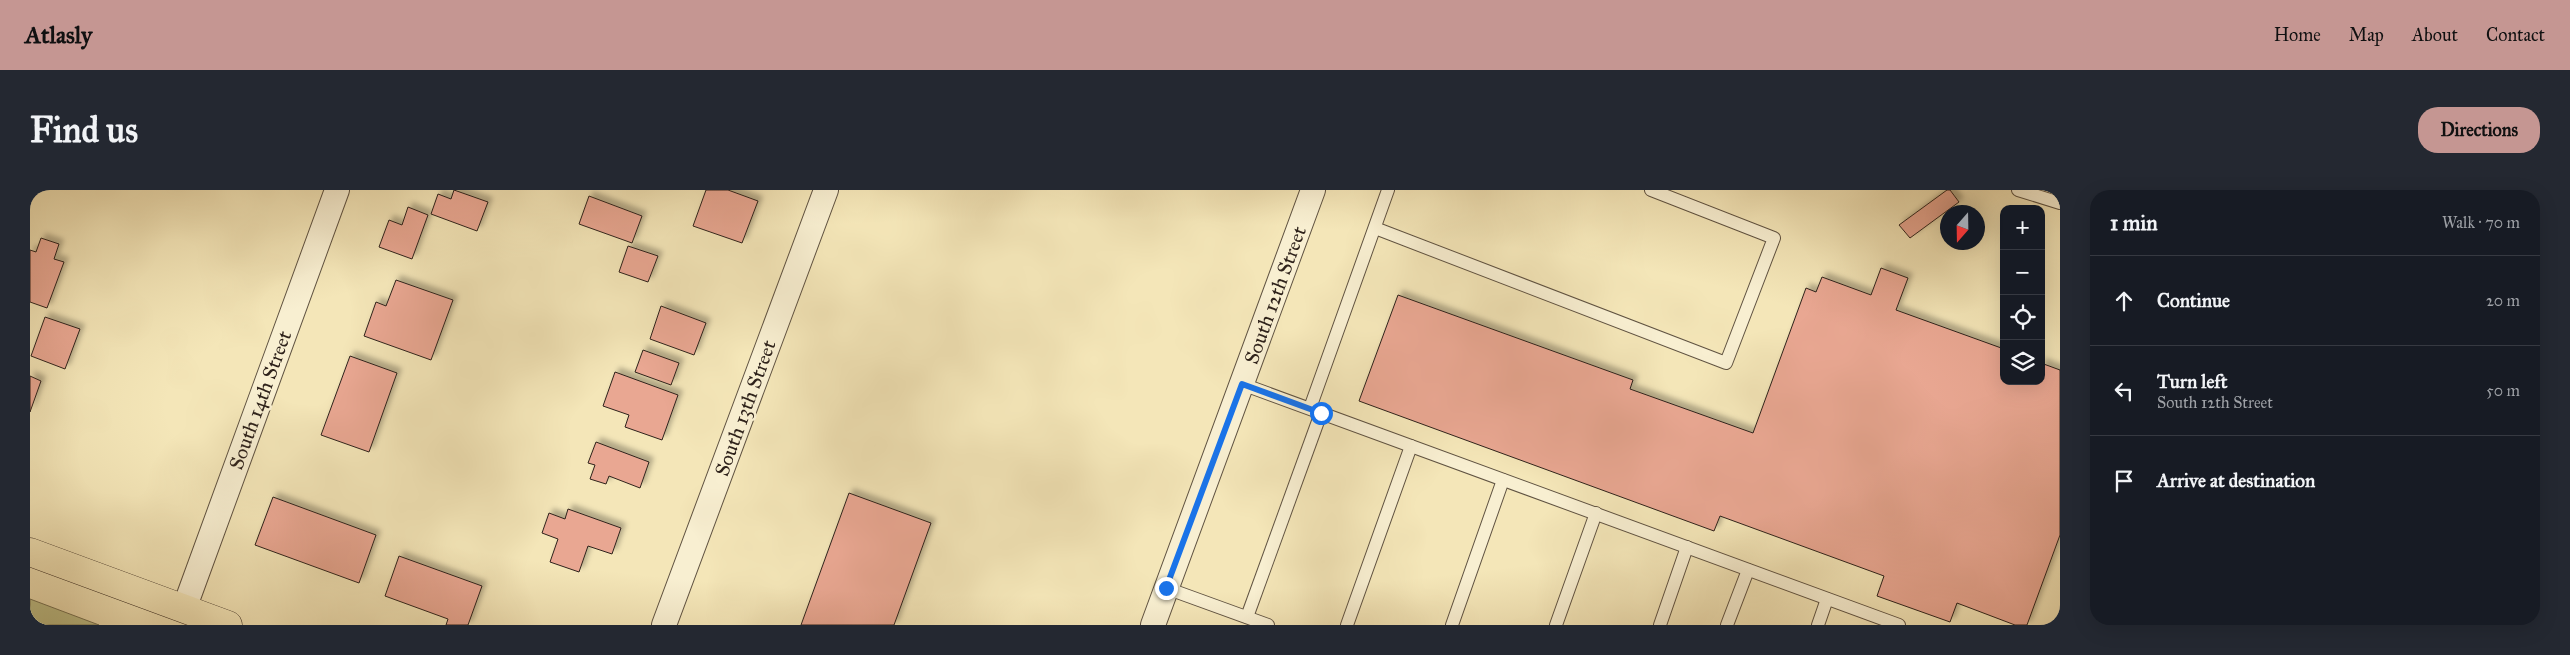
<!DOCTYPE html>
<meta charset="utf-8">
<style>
body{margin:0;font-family:"IM FELL Great Primer",serif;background:#242831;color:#f1f3f6}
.controls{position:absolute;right:15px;top:15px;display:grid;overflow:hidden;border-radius:10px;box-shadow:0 5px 20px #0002}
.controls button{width:45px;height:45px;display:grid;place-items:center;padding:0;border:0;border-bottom:1px solid #363941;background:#171b24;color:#f1f3f6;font:25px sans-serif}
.compass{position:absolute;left:1910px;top:15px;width:45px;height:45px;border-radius:50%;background:#171b24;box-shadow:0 5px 20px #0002;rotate:200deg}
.stop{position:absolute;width:15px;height:15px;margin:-11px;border:4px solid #1a73e8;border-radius:50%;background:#fff}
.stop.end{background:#1a73e8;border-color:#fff;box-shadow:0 1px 5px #0008}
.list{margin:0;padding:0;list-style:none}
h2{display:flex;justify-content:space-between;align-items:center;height:65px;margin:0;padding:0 20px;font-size:21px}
h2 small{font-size:16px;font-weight:400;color:#9ea1a6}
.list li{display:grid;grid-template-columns:32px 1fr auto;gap:15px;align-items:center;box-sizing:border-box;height:90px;padding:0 20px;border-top:1px solid #363941}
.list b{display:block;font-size:19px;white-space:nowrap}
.list p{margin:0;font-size:16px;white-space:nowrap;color:#9ea1a6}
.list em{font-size:16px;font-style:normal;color:#9ea1a6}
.icon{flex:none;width:28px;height:28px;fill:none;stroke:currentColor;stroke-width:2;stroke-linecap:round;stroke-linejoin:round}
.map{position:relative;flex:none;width:2030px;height:435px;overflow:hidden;border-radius:20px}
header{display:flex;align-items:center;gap:30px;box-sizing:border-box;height:70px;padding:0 25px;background:#c59692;color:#111}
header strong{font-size:24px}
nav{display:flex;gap:28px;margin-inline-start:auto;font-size:18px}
.intro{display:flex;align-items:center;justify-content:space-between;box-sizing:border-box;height:120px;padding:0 30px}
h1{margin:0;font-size:35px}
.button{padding:12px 22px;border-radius:20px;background:#c59692;color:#111;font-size:18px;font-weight:700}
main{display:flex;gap:30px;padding:0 30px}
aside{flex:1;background:#171b24;border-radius:20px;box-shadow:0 5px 20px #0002}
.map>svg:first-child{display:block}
</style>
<header>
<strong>Atlasly</strong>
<nav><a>Home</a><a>Map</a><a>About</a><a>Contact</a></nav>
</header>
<div class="intro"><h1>Find us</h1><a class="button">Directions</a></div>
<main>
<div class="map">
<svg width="2030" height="435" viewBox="0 0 2030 435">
<defs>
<filter id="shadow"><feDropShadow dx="4.5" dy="-4.5" stdDeviation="2.5" flood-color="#0004"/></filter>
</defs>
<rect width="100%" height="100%" fill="#f4e6b8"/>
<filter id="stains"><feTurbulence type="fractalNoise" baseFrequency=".004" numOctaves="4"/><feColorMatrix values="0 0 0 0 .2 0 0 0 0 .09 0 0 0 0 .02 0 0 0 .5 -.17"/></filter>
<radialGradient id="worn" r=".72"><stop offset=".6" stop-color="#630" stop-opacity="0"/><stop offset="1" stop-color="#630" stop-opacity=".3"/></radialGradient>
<path fill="#c0c38b" stroke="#777253" d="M0,409L69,435H0Z"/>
<g fill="#e9a792" stroke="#2e221b" filter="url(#shadow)">
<path d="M424,0L458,12L447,41L401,24L408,4L421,9Z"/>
<path d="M676,0H698L728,11L712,53L663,36Z"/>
<path d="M1917,0H1920L1929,12L1880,48L1869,35Z"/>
<path d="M559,6L612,26L602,53L549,34Z"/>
<path d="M378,17L398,25L382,69L349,57L359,30L372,35Z"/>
<path d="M11,48L29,54L24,69L34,72L17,118L0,112V60L6,62Z"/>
<path d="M598,56L628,66L618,92L589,82Z"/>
<path d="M1851,78L1878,88L1866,120L1974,159V191H2011V173L2030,180V345L1997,435H1985L1927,413L1920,432L1847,406L1854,386L1690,326L1684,341L1329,211L1368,105L1603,190L1600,199L1723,243L1776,98L1786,102L1792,87L1841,105Z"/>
<path d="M366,90L423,110L401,170L334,146L346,112L356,116Z"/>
<path d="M631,116L676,133L664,165L620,149Z"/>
<path d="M15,127L50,139L35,179L1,166Z"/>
<path d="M613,160L649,173L641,195L605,182Z"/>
<path d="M320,166L367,183L339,262L291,245Z"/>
<path d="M585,182L648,205L632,250L595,237L599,225L573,216Z"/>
<path d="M0,186L11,191L0,222Z"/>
<path d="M566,252L619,272L610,298L579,286L576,294L560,289L565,275L558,273Z"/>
<path d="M819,303L901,333L864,435H771Z"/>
<path d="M243,307L346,345L329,393L225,355Z"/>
<path d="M538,319L591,338L582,364L558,356L549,382L520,372L528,349L512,343L519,323L535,329Z"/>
<path d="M369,366L452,396L438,435H416L418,429L355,406Z"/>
</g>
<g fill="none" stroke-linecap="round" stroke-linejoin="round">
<g stroke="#605342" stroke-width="14">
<g id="lane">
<path d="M1988,0L2030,13"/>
<path d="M1345,38L1696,173L1744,48L1621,0"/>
<path d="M1212,194L1869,435"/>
<path d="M1280,218L1358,0"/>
<path d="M1136,398L1238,435"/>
<path d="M1217,427L1291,223"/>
<path d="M1317,435L1381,256"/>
<path d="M1422,435L1473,290"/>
<path d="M1526,435L1566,323"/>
<path d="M1630,435L1657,357"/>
<path d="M1697,435L1718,380"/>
<path d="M1788,435L1797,409"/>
</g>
</g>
<g stroke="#605342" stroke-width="26">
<g id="street">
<path d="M154,419L307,0"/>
<path d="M634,435L796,0"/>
<path d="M1123,435L1283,0"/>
</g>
</g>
<g stroke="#2e221b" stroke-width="29">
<path id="primary" d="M0,362L198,435"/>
</g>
<use href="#lane" stroke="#f8efd1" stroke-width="12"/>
<use href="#street" stroke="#f8efd1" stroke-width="24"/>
<use href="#primary" stroke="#f4e6b8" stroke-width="28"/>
</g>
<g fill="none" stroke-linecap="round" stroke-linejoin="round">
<path stroke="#1a73e8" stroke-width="6" d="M1136,398L1212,194L1291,223"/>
</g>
<g text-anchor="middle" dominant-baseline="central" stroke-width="5" stroke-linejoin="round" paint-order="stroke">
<g font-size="20" fill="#2e221b" stroke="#f8efd1">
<text transform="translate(1245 105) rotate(-70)">South 12th Street</text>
<text transform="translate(230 210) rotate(-70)">South 14th Street</text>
<text transform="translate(715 218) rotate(-70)">South 13th Street</text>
</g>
</g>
<rect width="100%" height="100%" filter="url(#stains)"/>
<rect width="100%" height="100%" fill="url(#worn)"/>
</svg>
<div class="controls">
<button>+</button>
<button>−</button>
<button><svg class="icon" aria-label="locate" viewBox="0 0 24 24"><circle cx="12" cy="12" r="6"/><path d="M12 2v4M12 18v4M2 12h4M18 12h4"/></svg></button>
<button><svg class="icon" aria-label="layers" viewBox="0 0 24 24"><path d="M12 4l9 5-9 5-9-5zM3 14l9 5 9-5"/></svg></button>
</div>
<svg class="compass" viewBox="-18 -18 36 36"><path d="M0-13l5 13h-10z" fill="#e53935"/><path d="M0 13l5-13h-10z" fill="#9ea1a6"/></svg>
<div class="stop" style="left:1291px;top:223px"></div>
<div class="stop end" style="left:1136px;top:398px"></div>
</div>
<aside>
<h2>1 min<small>Walk · 70 m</small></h2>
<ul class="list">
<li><svg class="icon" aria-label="ahead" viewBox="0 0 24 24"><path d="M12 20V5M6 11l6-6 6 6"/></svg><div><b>Continue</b></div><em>20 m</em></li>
<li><svg class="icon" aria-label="left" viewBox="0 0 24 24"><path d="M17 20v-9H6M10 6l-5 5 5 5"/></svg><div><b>Turn left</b><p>South 12th Street</p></div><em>50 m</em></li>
<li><svg class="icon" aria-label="arrive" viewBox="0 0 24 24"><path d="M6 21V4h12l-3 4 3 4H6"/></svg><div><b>Arrive at destination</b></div></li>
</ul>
</aside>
</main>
